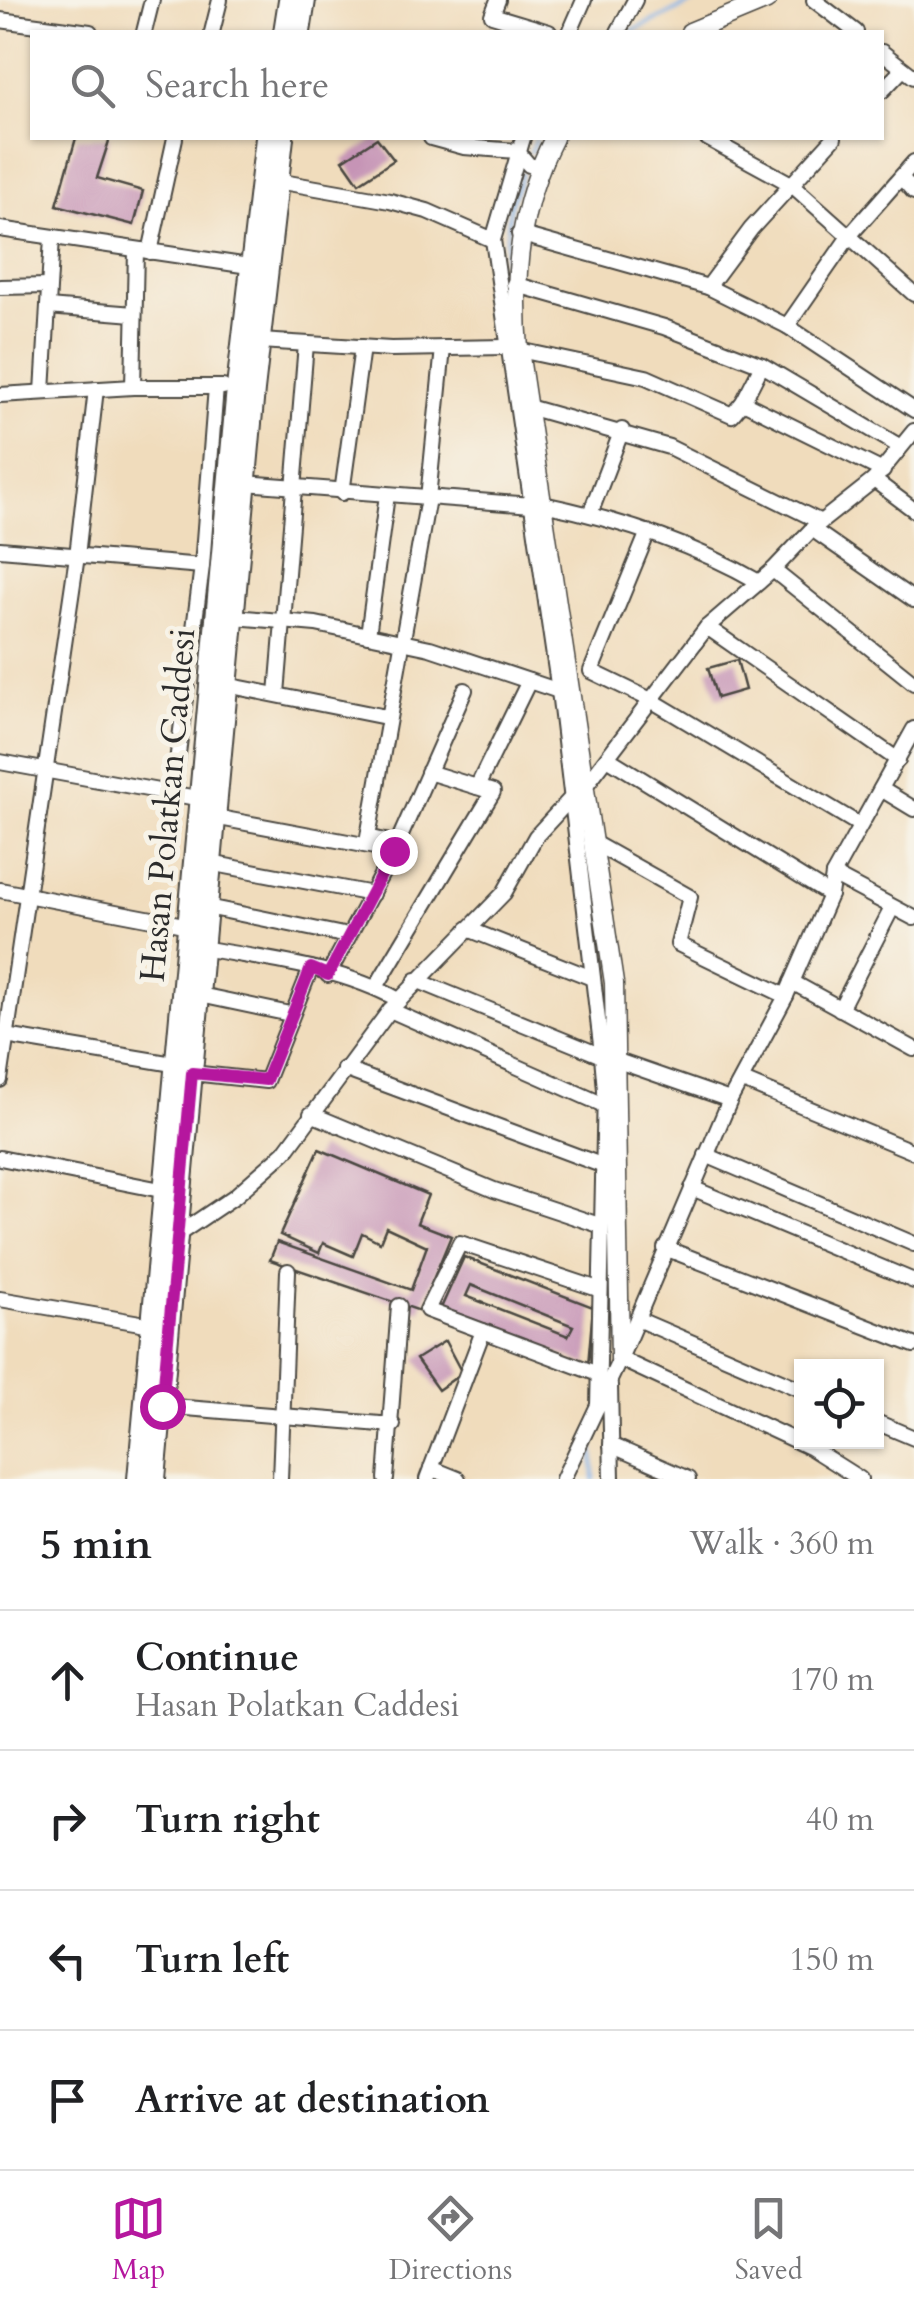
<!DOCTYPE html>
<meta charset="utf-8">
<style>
body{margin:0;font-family:Cardo,serif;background:#f6f6f6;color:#202124}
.controls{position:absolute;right:30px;bottom:30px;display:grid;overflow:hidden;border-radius:0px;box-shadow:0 2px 8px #0004}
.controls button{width:90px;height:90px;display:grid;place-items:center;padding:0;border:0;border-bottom:2px solid #e0e0e0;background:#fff;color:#202124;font:50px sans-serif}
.stop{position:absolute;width:30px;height:30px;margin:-22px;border:8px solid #b5179e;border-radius:50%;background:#fff}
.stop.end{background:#b5179e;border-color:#fff;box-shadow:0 2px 10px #0008}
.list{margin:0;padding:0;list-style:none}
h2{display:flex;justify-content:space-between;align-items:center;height:130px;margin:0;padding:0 40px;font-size:42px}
h2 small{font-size:32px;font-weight:400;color:#757577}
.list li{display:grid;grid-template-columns:65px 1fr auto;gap:30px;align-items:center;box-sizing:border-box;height:140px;padding:0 40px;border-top:2px solid #e0e0e0}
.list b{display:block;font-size:38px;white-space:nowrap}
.list p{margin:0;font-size:32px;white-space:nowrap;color:#757577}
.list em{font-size:32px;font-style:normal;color:#757577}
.icon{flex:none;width:55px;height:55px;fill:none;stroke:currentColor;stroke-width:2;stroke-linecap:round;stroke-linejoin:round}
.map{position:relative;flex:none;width:914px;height:1479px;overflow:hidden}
.search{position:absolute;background:#fff;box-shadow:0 2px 8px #0004;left:30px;right:30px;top:30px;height:110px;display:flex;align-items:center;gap:25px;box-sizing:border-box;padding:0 35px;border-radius:0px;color:#757577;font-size:38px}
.sheet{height:690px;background:#fff}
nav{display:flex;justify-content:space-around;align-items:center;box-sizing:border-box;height:140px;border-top:2px solid #e0e0e0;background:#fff;font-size:28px;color:#757577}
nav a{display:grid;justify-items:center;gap:5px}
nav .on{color:#b5179e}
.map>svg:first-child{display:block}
</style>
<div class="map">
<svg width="914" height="1479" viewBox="0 0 914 1479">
<rect width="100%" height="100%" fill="#f7f3e8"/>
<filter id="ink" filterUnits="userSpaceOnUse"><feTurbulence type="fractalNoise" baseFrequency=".01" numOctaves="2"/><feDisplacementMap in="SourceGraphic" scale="20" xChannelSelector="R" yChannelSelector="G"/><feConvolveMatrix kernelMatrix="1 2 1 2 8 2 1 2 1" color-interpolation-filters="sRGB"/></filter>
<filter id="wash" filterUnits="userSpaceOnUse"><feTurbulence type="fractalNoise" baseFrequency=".0048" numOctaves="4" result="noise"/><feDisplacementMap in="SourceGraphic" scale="40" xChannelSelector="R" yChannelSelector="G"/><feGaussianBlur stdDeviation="2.25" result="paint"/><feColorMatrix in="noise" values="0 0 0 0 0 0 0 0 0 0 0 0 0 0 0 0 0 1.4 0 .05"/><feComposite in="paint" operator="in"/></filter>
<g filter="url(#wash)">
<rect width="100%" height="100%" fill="#f0dcbc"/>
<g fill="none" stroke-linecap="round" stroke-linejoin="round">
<g stroke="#7bb1ea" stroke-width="4">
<path d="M630,32L698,0"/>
<path d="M531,152L536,138"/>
<path d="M504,268L510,206L522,173"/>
<path d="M593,1449L594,1479"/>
</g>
</g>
<g id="blocks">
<g fill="#c694b6" fill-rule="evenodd">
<path d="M76,138H110L97,178L143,191L134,225L57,205Z"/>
<path d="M377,138L394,160L359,183L343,160Z"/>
<path d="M737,660L745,690L717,698L708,668Z"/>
<path d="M319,1149L428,1195L417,1223L451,1236L420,1311L270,1260L277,1242L411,1290L427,1246L386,1227L380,1242L362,1233L353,1256L323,1243L319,1253L280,1235Z"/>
<path d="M464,1257L593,1307L588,1365L441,1308ZM471,1285L573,1326L568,1336L466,1296Z"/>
<path d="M445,1341L462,1373L438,1390L416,1359Z"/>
</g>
</g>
</g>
<g filter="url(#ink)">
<use href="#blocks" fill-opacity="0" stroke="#494641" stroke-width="2.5"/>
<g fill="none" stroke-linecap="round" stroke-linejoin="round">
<g stroke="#494641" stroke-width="18">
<g id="minor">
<path d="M498,0L492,15L549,32"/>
<path d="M814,0L856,32"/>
<path d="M0,20L90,32"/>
<path d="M144,32L152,0"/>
<path d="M212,32L220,0"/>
<path d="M570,32L584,0"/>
<path d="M618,32L635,0"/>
<path d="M882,52L914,77"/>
<path d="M882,91L903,69"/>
<path d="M431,138L464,147L517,151L529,165L542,168"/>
<path d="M523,138L493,240L559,691L601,1045L605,1090L598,1406"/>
<path d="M707,138L791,184L914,294"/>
<path d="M901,177L914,192"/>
<path d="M277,181L390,201L427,211L493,240"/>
<path d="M0,229L249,266"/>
<path d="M519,234L708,287L787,326L914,410"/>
<path d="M150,252L175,138"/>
<path d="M514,284L664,327L762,365L899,446"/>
<path d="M0,287L49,286"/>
<path d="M708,287L751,229L834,138"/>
<path d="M48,307L134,314"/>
<path d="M787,326L850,235L914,162"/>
<path d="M260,341L391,349L506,347"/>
<path d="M519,350L646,377L732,415L743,402L883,471"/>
<path d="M133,387L136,250"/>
<path d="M43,392L52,237"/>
<path d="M0,395L133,387H223"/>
<path d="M743,402L762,365"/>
<path d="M528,407L669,447L821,522"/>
<path d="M874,480L914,510"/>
<path d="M245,483L532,505"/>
<path d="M342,493L362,347"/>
<path d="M543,504C620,520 691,543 759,582"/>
<path d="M590,514L622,430"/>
<path d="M812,529L914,600"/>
<path d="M648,532L591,671L651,700L858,824"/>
<path d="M0,549L202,566"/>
<path d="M773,570L914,683"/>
<path d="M234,617L316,624L430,648L559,691"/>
<path d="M707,627L898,760"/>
<path d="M368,635L387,495"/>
<path d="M226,685L386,717"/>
<path d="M277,694L306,344"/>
<path d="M609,759L830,895"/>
<path d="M0,762L202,799"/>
<path d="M428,772L477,787L529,681"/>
<path d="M586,785L707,627L773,570L812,529L874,480L914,431"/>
<path d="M881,789L914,809"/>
<path d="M173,793L202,566L216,387"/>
<path d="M214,817L380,848"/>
<path d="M594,843L690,897L678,944L786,996"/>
<path d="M397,844L368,837L428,498L443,348"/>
<path d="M210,863L372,894"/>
<path d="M833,875L914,918"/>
<path d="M0,890L189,926"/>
<path d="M207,907L348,936"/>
<path d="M468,929L592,978"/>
<path d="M202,948C268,960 340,967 399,1000"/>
<path d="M328,975L394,851L465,690"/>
<path d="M416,980L602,1056"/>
<path d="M792,982L914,1049"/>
<path d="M376,987L493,792L477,787"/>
<path d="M200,995L290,1014"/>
<path d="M840,1009L892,908"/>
<path d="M390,1010L604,1105"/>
<path d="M6,1036L179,1065"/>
<path d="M615,1060L730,1100"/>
<path d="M344,1069L601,1165"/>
<path d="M192,1073L266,1081L311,968"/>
<path d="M0,1080L77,556L96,389"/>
<path d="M743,1081L914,1152"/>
<path d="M311,1114L494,1190L599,1225"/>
<path d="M706,1155L914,1244"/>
<path d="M0,1158L166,1191"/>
<path d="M692,1188L914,1281"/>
<path d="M180,1233L235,1196L285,1152L390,1010L504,893L536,836L572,797"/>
<path d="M665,1248L914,1345"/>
<path d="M0,1299L152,1325"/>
<path d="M637,1319L802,1390"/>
<path d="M620,1359L811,1448L860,1479"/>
<path d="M598,1374L427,1310L460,1243L598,1289"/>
<path d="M610,1385L612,1479"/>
<path d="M162,1406L393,1425"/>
<path d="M876,1422L914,1438"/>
<path d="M611,1445L688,1479"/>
<path d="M431,1468L458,1479"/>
<path d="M280,1479L288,1271"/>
<path d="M386,1479L399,1306"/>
<path d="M427,1479L483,1331"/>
<path d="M563,1479L620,1359L730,1100L786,996L830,895L833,875L914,729"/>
</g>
</g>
<g stroke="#494641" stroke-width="21">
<g id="tertiary">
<path d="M690,32L767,0"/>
<path d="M554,138C519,206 513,275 519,350L614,983L620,1359"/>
</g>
</g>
<g stroke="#494641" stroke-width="24">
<g id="secondary">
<path d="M284,32L289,0"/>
<path d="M300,32L305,0"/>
<path d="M138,1479L237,388L266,138"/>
<path d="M155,1479L254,390L283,138"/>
</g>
</g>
<use href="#minor" stroke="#fff" stroke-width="14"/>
<use href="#tertiary" stroke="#fff" stroke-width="18"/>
<use href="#secondary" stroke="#fff" stroke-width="20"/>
</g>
</g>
<g fill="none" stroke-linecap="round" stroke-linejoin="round" filter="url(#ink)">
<path stroke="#b5179e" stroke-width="12" d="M162,1406L192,1073L266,1080L311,968L328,975L394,851"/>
</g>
<g text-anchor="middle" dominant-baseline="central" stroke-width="10" stroke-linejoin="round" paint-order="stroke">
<g font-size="35" fill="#2b2b2b" stroke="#f7f3e8">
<text transform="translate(168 805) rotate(-85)">Hasan Polatkan Caddesi</text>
</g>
</g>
</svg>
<div class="controls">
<button><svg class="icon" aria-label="locate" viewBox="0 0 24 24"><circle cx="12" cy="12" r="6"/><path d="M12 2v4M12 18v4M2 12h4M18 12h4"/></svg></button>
</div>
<div class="stop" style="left:162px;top:1406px"></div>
<div class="stop end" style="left:394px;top:851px"></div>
<div class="search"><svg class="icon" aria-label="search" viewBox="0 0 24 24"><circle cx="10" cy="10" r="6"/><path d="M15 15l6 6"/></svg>Search here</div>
</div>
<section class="sheet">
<h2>5 min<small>Walk · 360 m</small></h2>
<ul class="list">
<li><svg class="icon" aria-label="ahead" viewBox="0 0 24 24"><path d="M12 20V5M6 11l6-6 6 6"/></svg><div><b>Continue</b><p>Hasan Polatkan Caddesi</p></div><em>170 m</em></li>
<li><svg class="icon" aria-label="right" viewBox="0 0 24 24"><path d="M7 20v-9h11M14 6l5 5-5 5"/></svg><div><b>Turn right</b></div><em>40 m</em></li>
<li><svg class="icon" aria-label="left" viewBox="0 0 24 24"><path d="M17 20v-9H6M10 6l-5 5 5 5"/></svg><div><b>Turn left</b></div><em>150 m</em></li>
<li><svg class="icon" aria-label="arrive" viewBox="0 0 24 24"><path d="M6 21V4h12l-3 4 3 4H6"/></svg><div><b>Arrive at destination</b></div></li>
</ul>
</section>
<nav>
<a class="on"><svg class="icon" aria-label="map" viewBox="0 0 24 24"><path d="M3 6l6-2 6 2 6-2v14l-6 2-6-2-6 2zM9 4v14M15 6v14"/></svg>Map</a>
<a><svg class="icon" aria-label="directions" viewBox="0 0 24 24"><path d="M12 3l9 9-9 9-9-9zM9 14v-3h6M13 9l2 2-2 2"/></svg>Directions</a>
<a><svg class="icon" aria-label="saved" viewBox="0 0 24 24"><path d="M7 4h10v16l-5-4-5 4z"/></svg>Saved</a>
</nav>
